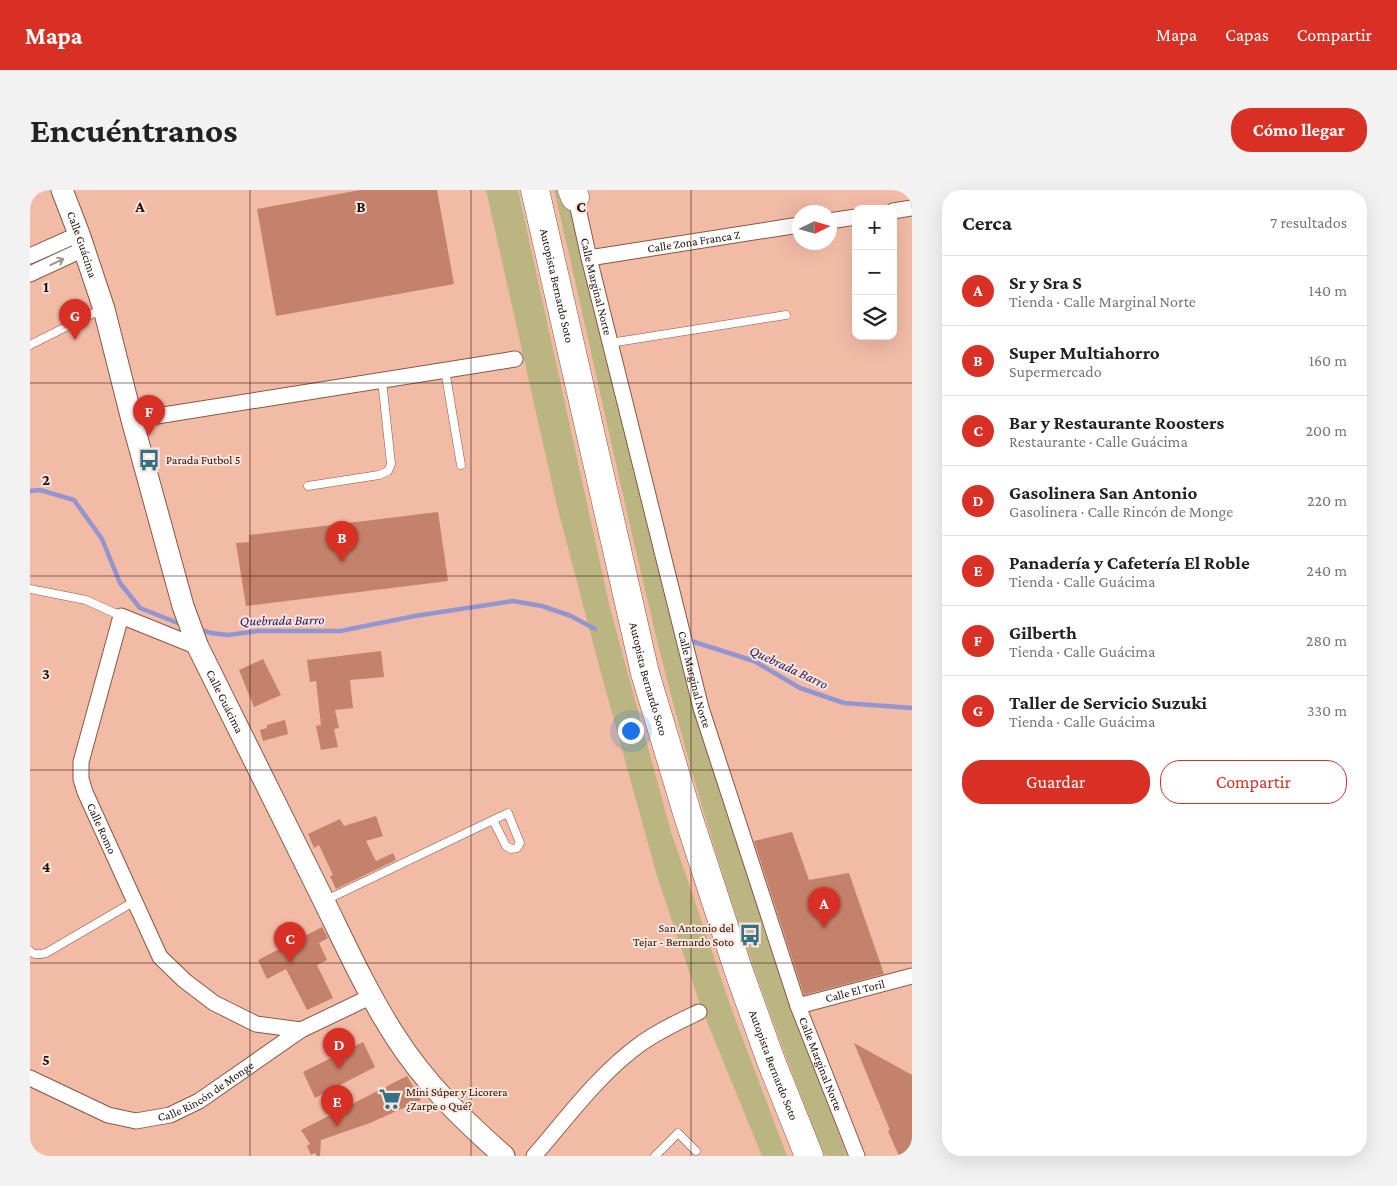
<!DOCTYPE html>
<html lang="es">
<meta charset="utf-8">
<style>
body{margin:0;font-family:"Crimson Pro",serif;background:#f2f2f2;color:#222}
.controls{position:absolute;right:15px;top:15px;display:grid;overflow:hidden;border-radius:10px;box-shadow:0 5px 20px #0002}
.controls button{width:45px;height:45px;display:grid;place-items:center;padding:0;border:0;border-bottom:1px solid #e0e0e0;background:#fff;color:#222;font:25px sans-serif}
.compass{position:absolute;left:762px;top:15px;width:45px;height:45px;border-radius:50%;background:#fff;box-shadow:0 5px 20px #0002;rotate:85deg}
.you{position:absolute;left:600px;top:540px;width:18px;height:18px;margin:-12px;border:4px solid #fff;border-radius:50%;background:#1a73e8;box-shadow:0 0 0 8px #1a73e833}
.badge{display:grid;place-items:center;width:32px;height:32px;border-radius:50%;background:#d93025;color:#fff;font-size:16px;font-weight:700}
.pin{position:absolute;translate:-50% -41px;filter:drop-shadow(0 1px 2px #0008)}
.pin::after{content:'';position:absolute;top:26px;width:18px;height:15px;background:inherit;clip-path:polygon(0 0,100% 0,50% 100%)}
.list{margin:0;padding:0;list-style:none}
h2{display:flex;justify-content:space-between;align-items:center;height:65px;margin:0;padding:0 20px;font-size:21px}
h2 small{font-size:16px;font-weight:400;color:#767676}
.list li{display:grid;grid-template-columns:32px 1fr auto;gap:15px;align-items:center;box-sizing:border-box;height:70px;padding:0 20px;border-top:1px solid #e0e0e0}
.list b{display:block;font-size:19px;white-space:nowrap}
.list p{margin:0;font-size:16px;white-space:nowrap;color:#767676}
.list em{font-size:16px;font-style:normal;color:#767676}
.actions{display:flex;gap:10px;padding:15px 20px}
.actions a{flex:1;padding:11px 0;border:1px solid #d93025;border-radius:20px;text-align:center;font-size:18px;color:#d93025}
.actions .main{background:#d93025;color:#fff}
.icon{flex:none;width:28px;height:28px;fill:none;stroke:currentColor;stroke-width:2;stroke-linecap:round;stroke-linejoin:round}
.map{position:relative;flex:none;width:882px;height:966px;overflow:hidden;border-radius:20px}
header{display:flex;align-items:center;gap:30px;box-sizing:border-box;height:70px;padding:0 25px;background:#d93025;color:#fff}
header strong{font-size:24px}
nav{display:flex;gap:28px;margin-inline-start:auto;font-size:18px}
.intro{display:flex;align-items:center;justify-content:space-between;box-sizing:border-box;height:120px;padding:0 30px}
h1{margin:0;font-size:35px}
.button{padding:12px 22px;border-radius:20px;background:#d93025;color:#fff;font-size:18px;font-weight:700}
main{display:flex;gap:30px;padding:0 30px}
aside{flex:1;background:#fff;border-radius:20px;box-shadow:0 5px 20px #0002}
.map>svg:first-child{display:block}
</style>
<header>
<strong>Mapa</strong>
<nav><a>Mapa</a><a>Capas</a><a>Compartir</a></nav>
</header>
<div class="intro"><h1>Encuéntranos</h1><a class="button">Cómo llegar</a></div>
<main>
<div class="map">
<svg width="882" height="966" viewBox="0 0 882 966">
<rect width="100%" height="100%" fill="#f2bba6"/>
<g fill="#bbb582">
<path d="M456,0H488L580,418L641,642L703,823L757,966H732L671,817L627,686L572,487L527,316Z"/>
<path d="M524,0H538L614,319L664,513L708,658L763,820L817,966H795C731,809 677,647 635,482C595,322 562,161 524,0Z"/>
</g>
<g fill="none" stroke-linecap="round" stroke-linejoin="round">
<g stroke="#9395d1" stroke-width="4.5">
<path d="M0,301L10,300L44,310L72,349L90,393L110,418L153,435"/>
<path d="M168,439L181,443L198,445L228,441H310L385,426L483,411L512,416L541,426L565,439"/>
<path d="M658,450L724,471L770,498L814,513L882,518"/>
</g>
</g>
<g fill="#c38269">
<path d="M330,0H407L424,94L246,126L227,19Z"/>
<path d="M408,322L418,391L216,416L206,353L219,352V345Z"/>
<path d="M351,461L354,487L320,490L323,518L305,520L309,538L304,539L308,557L291,560L286,536L291,535L286,491L280,492L277,470Z"/>
<path d="M233,469L251,505L224,517L209,480Z"/>
<path d="M255,530L258,544L233,551L230,540L237,538V535Z"/>
<path d="M346,626L353,646L336,651L346,671L363,663L366,670L306,699L300,686L303,685L289,655L284,658L278,644L310,629L314,636Z"/>
<path d="M762,642L779,690L819,683L854,784L774,805L724,651Z"/>
<path d="M292,737L298,748L289,753L297,770L287,775L303,808L277,820L256,779L237,789L228,770Z"/>
<path d="M333,852L345,877L285,908L273,882Z"/>
<path d="M824,853L882,885V966H869L858,941L860,940Z"/>
<path d="M377,886L391,910L340,933L291,950L290,966H287L285,963L281,965L277,956L280,954L271,940Z"/>
</g>
<g fill="none" stroke-linecap="round" stroke-linejoin="round">
<g stroke="#885845" stroke-width="9">
<g id="lane">
<path d="M580,153L756,125"/>
<path d="M0,155L72,119"/>
<path d="M415,180L431,275"/>
<path d="M278,296L349,285L358,281L361,274L352,190"/>
<path d="M0,399L56,410L91,426"/>
<path d="M294,711L463,630L478,623L490,653L487,658L481,659L476,656L463,630"/>
<path d="M0,761C5,766 10,764 16,763L105,711"/>
<path d="M625,966L648,943L666,961"/>
</g>
</g>
<g stroke="#885845" stroke-width="17">
<g id="street">
<path id="s1" d="M544,0L559,68L671,518L768,816L827,966"/>
<path d="M863,21L882,18"/>
<path d="M799,31L826,27"/>
<path d="M0,66L49,44"/>
<path id="s2" d="M559,68L769,35"/>
<path d="M0,84L54,59"/>
<path d="M102,230L485,169"/>
<path id="s3" d="M168,457L91,426L51,572V589L55,602L130,767L155,791L184,813L226,834L271,840"/>
<path id="s4" d="M768,816L882,786"/>
<path id="s5" d="M0,888L78,925L106,931L140,925L169,911L271,840L342,806"/>
<path d="M504,966C537,928 568,885 609,855C628,841 648,832 669,822"/>
</g>
</g>
<g stroke="#885845" stroke-width="23">
<g id="secondary">
<path id="s6" d="M32,0L49,44L74,119L102,230L153,416L168,457C207,536 246,615 286,695C311,745 334,798 365,846C394,892 433,930 474,966"/>
</g>
</g>
<g stroke="#885845" stroke-width="29">
<g id="highway">
<path id="s7" d="M505,0L615,483L658,626L708,779L741,871L779,966"/>
<path d="M542,0L545,7"/>
</g>
</g>
<use href="#lane" stroke="#fff" stroke-width="8"/>
<use href="#street" stroke="#fff" stroke-width="15"/>
<use href="#secondary" stroke="#fff" stroke-width="21"/>
<use href="#highway" stroke="#fff" stroke-width="28"/>
</g>
<defs><path id="oneway-shaft" d="M-6 0H5M1.5-3L5.5 0L1.5 3" fill="none" stroke-width="1.6" stroke-linecap="round" stroke-linejoin="round" transform="scale(1.25)"/></defs>
<use stroke="#9c9490" href="#oneway-shaft" transform="translate(27 72) rotate(-25)"/>
<path fill="none" stroke="#241109" stroke-width="1" stroke-opacity="0.55" d="M220,0V966M441,0V966M661,0V966M0,193H882M0,386H882M0,580H882M0,773H882"/>
<defs>
<g id="bus-bare" transform="scale(1.725)"><path d="M-5-6H5V4H4V6H2V4H-2V6H-4V4H-5ZM-3.5-4V0h7V-4ZM-3.5 1.2v1.5H-2V1.2ZM2 1.2v1.5H3.5V1.2Z" fill="#327186" stroke="#fce5dc" stroke-width="2.5" paint-order="stroke"/></g>
<g id="supermarket-bare" transform="scale(1.725)"><path d="M-6-5.5h2.5l.6 2H6L4.5 2H-2.5L-4.4-4H-6ZM-1.5 3.2a1.3 1.3 0 1 0 .1 0ZM3 3.2a1.3 1.3 0 1 0 .1 0Z" fill="#327186" stroke="#fce5dc" stroke-width="2.5" paint-order="stroke"/></g>
</defs>
<g fill-rule="evenodd">
<use href="#bus-bare" x="119" y="270"/>
<use href="#bus-bare" x="720" y="745"/>
<use href="#supermarket-bare" x="360" y="909"/>
</g>
<g text-anchor="middle" dominant-baseline="central" stroke-width="4" stroke-linejoin="round" paint-order="stroke">
<g font-size="12" fill="#241109" stroke="#fce5dc">
<text stroke="none"><textPath href="#s2" startOffset="106">Calle Zona Franca Z</textPath></text>
<text stroke="none"><textPath href="#s6" startOffset="58">Calle Guácima</textPath></text>
<text stroke="none"><textPath href="#s7" startOffset="98">Autopista Bernardo Soto</textPath></text>
<text stroke="none"><textPath href="#s1" startOffset="99">Calle Marginal Norte</textPath></text>
<text stroke="none"><textPath href="#s1" startOffset="504">Calle Marginal Norte</textPath></text>
<text stroke="none"><textPath href="#s7" startOffset="502">Autopista Bernardo Soto</textPath></text>
<text stroke="none"><textPath href="#s6" startOffset="538">Calle Guácima</textPath></text>
<text stroke="none"><textPath href="#s3" startOffset="305">Calle Romo</textPath></text>
<text stroke="none"><textPath href="#s4" startOffset="59">Calle El Toril</textPath></text>
<text stroke="none"><textPath href="#s1" startOffset="909">Calle Marginal Norte</textPath></text>
<text stroke="none"><textPath href="#s7" startOffset="908">Autopista Bernardo Soto</textPath></text>
<text stroke="none"><textPath href="#s5" startOffset="192">Calle Rincón de Monge</textPath></text>
</g>
<g font-size="12" fill="#241109" stroke="#fce5dc" text-anchor="start">
<text x="136" y="270">Parada Futbol 5</text>
<text x="704" y="738" text-anchor="end">San Antonio del<tspan x="704" dy="14">Tejar - Bernardo Soto</tspan></text>
<text x="376" y="902">Mini Súper y Licorera<tspan x="376" dy="14">¿Zarpe o Qué?</tspan></text>
</g>
<g font-size="14" font-style="italic" fill="#241a60" stroke="#fce5dc">
<text transform="translate(252 430) rotate(-1)">Quebrada Barro</text>
<text transform="translate(759 477) rotate(25)">Quebrada Barro</text>
</g>
</g>
<g font-size="16" text-anchor="middle" font-weight="bold" fill="#241109" stroke="#fce5dc" stroke-width="4" stroke-linejoin="round" paint-order="stroke">
<text x="110" y="22">A</text>
<text x="331" y="22">B</text>
<text x="551" y="22">C</text>
<text x="16" y="102">1</text>
<text x="16" y="295">2</text>
<text x="16" y="489">3</text>
<text x="16" y="682">4</text>
<text x="16" y="875">5</text>
</g>
</svg>
<div class="controls">
<button>+</button>
<button>−</button>
<button><svg class="icon" aria-label="layers" viewBox="0 0 24 24"><path d="M12 4l9 5-9 5-9-5zM3 14l9 5 9-5"/></svg></button>
</div>
<svg class="compass" viewBox="-18 -18 36 36"><path d="M0-13l5 13h-10z" fill="#e53935"/><path d="M0 13l5-13h-10z" fill="#767676"/></svg>
<div class="you"></div>
<div class="pin badge" style="left:794px;top:738px">A</div>
<div class="pin badge" style="left:312px;top:372px">B</div>
<div class="pin badge" style="left:260px;top:773px">C</div>
<div class="pin badge" style="left:309px;top:879px">D</div>
<div class="pin badge" style="left:307px;top:936px">E</div>
<div class="pin badge" style="left:119px;top:246px">F</div>
<div class="pin badge" style="left:45px;top:150px">G</div>
</div>
<aside>
<h2>Cerca<small>7 resultados</small></h2>
<ul class="list">
<li><span class="badge">A</span><div><b>Sr y Sra S</b><p>Tienda · Calle Marginal Norte</p></div><em>140 m</em></li>
<li><span class="badge">B</span><div><b>Super Multiahorro</b><p>Supermercado</p></div><em>160 m</em></li>
<li><span class="badge">C</span><div><b>Bar y Restaurante Roosters</b><p>Restaurante · Calle Guácima</p></div><em>200 m</em></li>
<li><span class="badge">D</span><div><b>Gasolinera San Antonio</b><p>Gasolinera · Calle Rincón de Monge</p></div><em>220 m</em></li>
<li><span class="badge">E</span><div><b>Panadería y Cafetería El Roble</b><p>Tienda · Calle Guácima</p></div><em>240 m</em></li>
<li><span class="badge">F</span><div><b>Gilberth</b><p>Tienda · Calle Guácima</p></div><em>280 m</em></li>
<li><span class="badge">G</span><div><b>Taller de Servicio Suzuki</b><p>Tienda · Calle Guácima</p></div><em>330 m</em></li>
</ul>
<div class="actions"><a class="main">Guardar</a><a>Compartir</a></div>
</aside>
</main>
